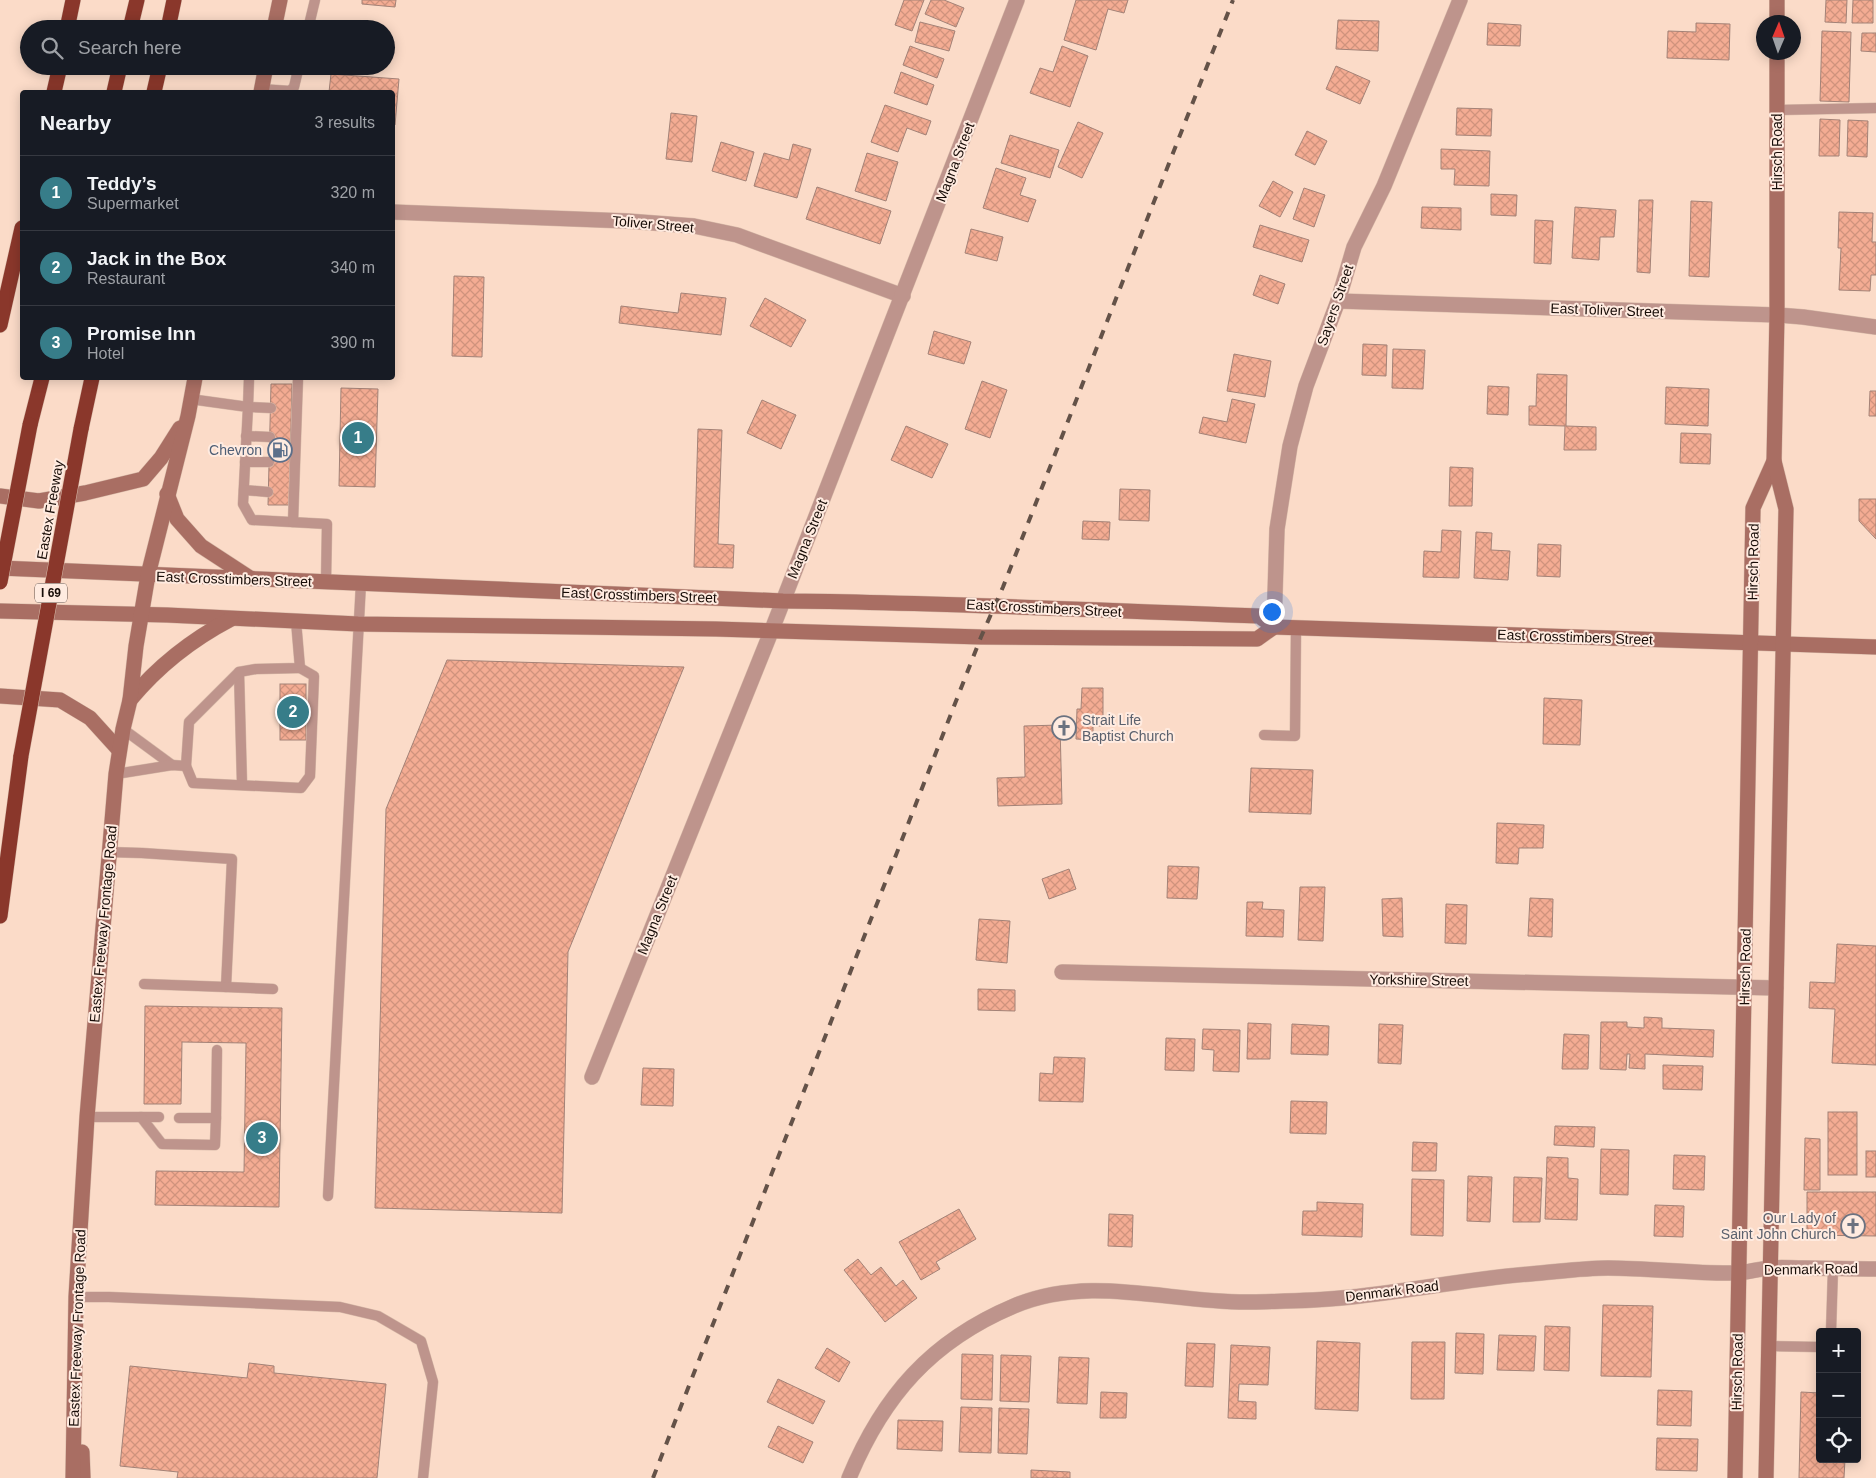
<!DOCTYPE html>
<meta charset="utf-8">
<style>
body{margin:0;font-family:Helvetica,sans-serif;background:#242831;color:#f1f3f6}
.controls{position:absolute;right:15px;bottom:15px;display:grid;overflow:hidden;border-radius:5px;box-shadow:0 2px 12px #0003}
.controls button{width:45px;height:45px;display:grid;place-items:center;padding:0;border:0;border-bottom:1px solid #363941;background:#171b24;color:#f1f3f6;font:25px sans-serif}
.compass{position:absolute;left:1756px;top:15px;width:45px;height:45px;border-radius:50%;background:#171b24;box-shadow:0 2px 12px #0003;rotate:2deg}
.you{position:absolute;left:1271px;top:611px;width:18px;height:18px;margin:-12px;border:4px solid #fff;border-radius:50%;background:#1a73e8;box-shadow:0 0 0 8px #1a73e833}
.badge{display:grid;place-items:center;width:32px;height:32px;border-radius:50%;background:#377d89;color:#fff;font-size:16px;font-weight:700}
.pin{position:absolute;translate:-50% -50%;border:2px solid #fff;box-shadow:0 1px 5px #0006}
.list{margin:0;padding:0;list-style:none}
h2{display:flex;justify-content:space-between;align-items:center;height:65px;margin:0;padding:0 20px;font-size:21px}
h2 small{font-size:16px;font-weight:400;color:#9ea1a6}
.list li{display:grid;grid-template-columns:32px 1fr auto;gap:15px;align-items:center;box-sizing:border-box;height:75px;padding:0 20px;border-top:1px solid #363941}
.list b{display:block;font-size:19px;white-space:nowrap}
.list p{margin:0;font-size:16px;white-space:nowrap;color:#9ea1a6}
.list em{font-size:16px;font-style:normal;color:#9ea1a6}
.icon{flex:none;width:28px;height:28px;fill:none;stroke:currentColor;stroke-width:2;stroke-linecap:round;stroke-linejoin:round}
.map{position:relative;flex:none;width:1876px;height:1478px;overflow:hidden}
.search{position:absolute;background:#171b24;box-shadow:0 2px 12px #0003;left:20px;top:20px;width:375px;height:55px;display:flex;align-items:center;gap:12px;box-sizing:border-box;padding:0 18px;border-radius:28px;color:#9ea1a6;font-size:19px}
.panel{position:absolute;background:#171b24;box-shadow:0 2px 12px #0003;left:20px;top:90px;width:375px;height:290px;border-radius:5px}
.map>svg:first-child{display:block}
</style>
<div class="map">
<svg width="1876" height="1478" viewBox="0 0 1876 1478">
<defs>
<pattern id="building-cross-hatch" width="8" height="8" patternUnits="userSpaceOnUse" patternTransform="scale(1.25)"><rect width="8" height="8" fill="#f4ac93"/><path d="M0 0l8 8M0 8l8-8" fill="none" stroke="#d0937d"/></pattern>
</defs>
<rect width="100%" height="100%" fill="#fbdbc8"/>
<g fill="url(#building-cross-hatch)" stroke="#a38277">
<path d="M362,0H396L395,7L362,4Z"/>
<path d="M904,0H924L912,31L895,25Z"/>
<path d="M931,0H944L964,8L956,27L925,14Z"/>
<path d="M1076,0H1128L1124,13L1108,9L1096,50L1064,40Z"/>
<path d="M1826,0H1847L1846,23L1825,22Z"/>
<path d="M1853,0H1873V23H1852Z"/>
<path d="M1338,20L1379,21L1378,51L1336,49Z"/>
<path d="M920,22L955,31L949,51L915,42Z"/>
<path d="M1488,23L1521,25L1520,46L1487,45Z"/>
<path d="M1696,23L1730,24L1729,60L1667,58L1668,31L1696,32Z"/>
<path d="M1822,31L1851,32L1849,102L1820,101Z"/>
<path d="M1862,33H1876V52L1861,51Z"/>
<path d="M910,46L944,59L937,78L903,65Z"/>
<path d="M1062,46L1088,56L1070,107L1030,93L1040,68L1053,72Z"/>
<path d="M1336,66L1370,81L1360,104L1326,89Z"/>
<path d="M901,72L934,85L927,105L894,93Z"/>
<path d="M331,74L399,79L395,125H392V92H329Z"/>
<path d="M885,105L931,121L926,135L907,128L898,152L871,142Z"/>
<path d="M1457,108L1492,109L1491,136L1456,135Z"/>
<path d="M671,113L697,116L692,162L666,159Z"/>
<path d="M1820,119L1840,120L1839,156H1819Z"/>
<path d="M1848,120L1868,121L1867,157L1847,156Z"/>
<path d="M1078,122L1103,133L1082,178L1058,167Z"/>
<path d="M1307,131L1327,141L1315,165L1295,155Z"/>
<path d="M1010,135L1059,150L1050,178L1001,163Z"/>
<path d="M721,142L754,152L746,181L712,171Z"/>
<path d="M793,144L811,149L797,198L754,186L764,153L789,160Z"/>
<path d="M1441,149L1490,151L1489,186L1454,185L1455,169H1441Z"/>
<path d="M867,153L898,162L886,201L855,191Z"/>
<path d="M996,168L1026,178L1020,195L1036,200L1028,222L983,208Z"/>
<path d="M1273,181L1293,192L1280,217L1259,206Z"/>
<path d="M817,187L891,211L880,244L806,219Z"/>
<path d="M1304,188L1325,195L1314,227L1293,219Z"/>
<path d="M1491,194L1517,195L1516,216L1491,215Z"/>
<path d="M1639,200H1653L1650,273L1637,272Z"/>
<path d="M1691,201L1712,202L1709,277L1689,276Z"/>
<path d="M1422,207L1461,208V230L1421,228Z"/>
<path d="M1575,207L1616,210L1614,237H1600L1599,260L1572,258Z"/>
<path d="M1839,212L1873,213L1872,242H1876V275H1871L1870,291L1839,290L1841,248H1838Z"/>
<path d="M1535,220L1553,221L1551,264L1534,263Z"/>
<path d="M1260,225L1309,240L1302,262L1253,247Z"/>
<path d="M971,229L1003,237L997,261L965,253Z"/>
<path d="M1260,275L1285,284L1278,304L1253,295Z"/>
<path d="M454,276L484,277L482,357L452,356Z"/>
<path d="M681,293L726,298L721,335L619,323L621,306L678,313Z"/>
<path d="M765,298L806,320L791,347L750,326Z"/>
<path d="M934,331L971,342L964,364L928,354Z"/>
<path d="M1363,344L1387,345L1386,376L1362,375Z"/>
<path d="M1393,349L1425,350L1423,389L1392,388Z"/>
<path d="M1234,354L1271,361L1265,397L1227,391Z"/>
<path d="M1537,374L1567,375L1566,426L1596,427V450H1564L1565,426L1529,425V406H1536Z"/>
<path d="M982,381L1007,390L990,438L965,429Z"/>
<path d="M271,384H292L289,505H268Z"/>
<path d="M1488,386L1509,387L1508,415L1487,414Z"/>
<path d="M1666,387L1709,389L1708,426L1665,424Z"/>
<path d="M341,388L378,389L375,487L339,486Z"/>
<path d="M1870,391H1876V416H1869Z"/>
<path d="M1232,399L1255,404L1246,443L1199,433L1203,417L1227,422Z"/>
<path d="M762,400L796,415L781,449L747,433Z"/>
<path d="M906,426L948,444L932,478L891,460Z"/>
<path d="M698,429L722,430L718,544L734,545L733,568L694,567Z"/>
<path d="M1681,433L1711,434L1710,464L1680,463Z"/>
<path d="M1450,467L1473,468L1472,506H1449Z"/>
<path d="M1120,489L1150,490L1149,521L1119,520Z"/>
<path d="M1859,499H1876V539L1859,521Z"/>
<path d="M1083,521L1110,522L1109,540L1082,539Z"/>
<path d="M1442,530L1461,531L1459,578L1423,577L1424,551L1441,552Z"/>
<path d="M1476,532L1492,533L1491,550L1510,551L1508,580L1474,578Z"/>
<path d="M1538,544L1561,545L1560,577L1537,576Z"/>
<path d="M447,660L684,667L568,952L562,1213L375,1208L386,809Z"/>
<rect x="280" y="684" width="26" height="56"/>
<path d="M1082,688H1103V726H1093V740L1076,739L1077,709H1081Z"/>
<path d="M1544,698L1582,700L1580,745L1543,744Z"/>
<path d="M1060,725L1062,804L998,806L997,778L1025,777L1024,726Z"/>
<path d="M1251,768L1313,770L1311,814L1249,812Z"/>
<path d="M1497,823L1544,825L1543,848H1519L1518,864L1496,863Z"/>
<path d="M1168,866L1199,867L1197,899L1167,898Z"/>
<path d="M1069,869L1076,889L1049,899L1042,879Z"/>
<path d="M1300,887H1325L1323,941L1298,940Z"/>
<path d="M1402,898L1403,937L1383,936L1382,899Z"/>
<path d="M1530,898L1553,899L1552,937L1528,936Z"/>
<path d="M1247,902H1263L1262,909L1284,910L1283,937L1246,936Z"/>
<path d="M1446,904L1467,905L1466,944L1445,943Z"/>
<path d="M979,919L1010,921L1007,963L976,960Z"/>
<path d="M1837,944L1876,946V1065L1832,1063L1835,1009L1809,1008L1810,982L1835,983Z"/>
<path d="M978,989L1015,990V1011L978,1010Z"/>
<path d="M145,1006L282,1008L279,1207L155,1205L156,1171L244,1172L246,1043L182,1042L181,1104H144Z"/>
<path d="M1644,1017L1662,1018V1028L1714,1030L1713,1057L1645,1054V1069L1629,1068L1630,1054H1627L1626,1070L1600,1069L1601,1022H1627V1027L1644,1028Z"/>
<path d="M1248,1023L1271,1024L1270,1059H1247Z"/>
<path d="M1292,1024L1329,1026L1328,1055L1291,1054Z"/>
<path d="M1379,1024L1403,1025L1401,1064L1378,1063Z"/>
<path d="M1203,1029L1240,1030L1239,1072L1213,1071L1214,1050L1202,1049Z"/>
<path d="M1564,1034L1589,1035L1588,1069H1562Z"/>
<path d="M1166,1038L1195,1039L1194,1071L1165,1070Z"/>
<path d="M1054,1057L1085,1058L1083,1102L1039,1101L1040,1073L1053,1074Z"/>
<path d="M1663,1065L1703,1066L1702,1090L1663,1089Z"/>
<path d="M643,1068L674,1069L673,1106L641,1105Z"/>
<path d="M1291,1101L1327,1102L1326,1134L1290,1133Z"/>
<rect x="1828" y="1112" width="29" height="63"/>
<path d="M1555,1126L1595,1127L1594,1147L1554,1145Z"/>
<path d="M1805,1138L1820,1139V1190H1804Z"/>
<path d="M1413,1142L1437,1143L1436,1171H1412Z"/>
<path d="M1601,1149L1629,1150L1628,1195L1600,1194Z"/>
<rect x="1866" y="1151" width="10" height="26"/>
<path d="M1674,1155L1705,1156L1704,1190L1673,1189Z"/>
<path d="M1547,1157L1568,1158V1178L1578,1179L1577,1220L1545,1219Z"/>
<path d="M1468,1176L1492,1177L1490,1222L1467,1221Z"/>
<path d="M1514,1177L1542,1178L1540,1222H1513Z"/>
<path d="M1412,1179L1444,1180L1443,1236L1411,1235Z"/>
<path d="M1807,1192H1876V1236L1807,1235Z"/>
<path d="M1317,1202L1363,1204L1362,1237L1302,1235L1303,1211H1317Z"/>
<path d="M1655,1205L1684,1206L1683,1237L1654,1236Z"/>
<path d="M959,1209L976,1239L936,1262L940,1269L921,1280L899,1242Z"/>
<path d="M1109,1214L1133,1215L1132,1247L1108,1246Z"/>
<path d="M858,1259L871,1275L881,1267L896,1286L903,1280L917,1298L885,1322L844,1270Z"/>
<path d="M1603,1305L1653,1306L1651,1377L1601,1376Z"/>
<path d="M1545,1326L1570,1327L1569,1371L1544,1370Z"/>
<path d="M1456,1333L1484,1334L1483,1374L1455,1373Z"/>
<path d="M1499,1335L1536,1336L1534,1371L1497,1370Z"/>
<path d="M1317,1341L1360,1343L1358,1411L1315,1409Z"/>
<path d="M1412,1342H1445L1444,1399H1411Z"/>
<path d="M1187,1343L1215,1344L1213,1387L1185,1386Z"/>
<path d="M1231,1345L1270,1347L1268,1385L1239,1384L1238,1401L1256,1402V1419L1228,1418Z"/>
<path d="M827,1348L850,1362L839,1382L815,1368Z"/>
<path d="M962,1354L993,1355L992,1400L961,1399Z"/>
<path d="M1001,1355L1031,1356L1029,1402L1000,1401Z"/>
<path d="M1059,1357L1089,1358L1087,1404L1057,1403Z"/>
<path d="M249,1363L274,1366V1373L386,1384L377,1478H177L178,1472L120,1466L130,1366L247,1378Z"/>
<path d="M778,1379L825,1401L813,1424L767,1402Z"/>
<path d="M1658,1390L1692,1391L1691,1426L1657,1425Z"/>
<path d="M1101,1392L1127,1393L1126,1418H1100Z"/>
<path d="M1801,1392L1820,1393V1459H1845L1844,1478H1799Z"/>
<path d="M961,1407L992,1408L991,1453L959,1452Z"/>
<path d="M999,1408L1029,1409L1027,1454L998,1453Z"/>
<path d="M898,1420L943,1421L942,1451L897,1449Z"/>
<path d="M778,1426L813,1442L803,1463L768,1447Z"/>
<path d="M1657,1438L1698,1439L1697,1471L1656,1470Z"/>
<path d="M1031,1470L1070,1472V1478H1031Z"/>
</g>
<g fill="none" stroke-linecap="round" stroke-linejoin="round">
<g stroke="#d7baa9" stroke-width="11">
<g id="service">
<path d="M308,29L315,0"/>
<path d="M261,89L290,91L294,87L299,66"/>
<path d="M1777,110L1876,108"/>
<path d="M249,378L248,407L271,408"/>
<path d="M190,399L248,407L243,504L252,520L327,524L326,582"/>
<path d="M246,436L270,437"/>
<path d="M245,462H269"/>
<path d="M244,490L268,492"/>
<path d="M293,522L298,378"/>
<path d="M239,672L242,784"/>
<path d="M123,729L172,765"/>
<path d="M1264,735L1295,736L1296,628"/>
<path d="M186,766L193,783L301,788L310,776L314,676L300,668"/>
<path d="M116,774L172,765L186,766L189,722L239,672L256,669L300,668L296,621"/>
<path d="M108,852L142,853L232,859L226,987L144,984"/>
<path d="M226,987L273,989"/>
<path d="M87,1117H159"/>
<path d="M141,1117L162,1144L215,1145L216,1118"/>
<path d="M179,1118H216L217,1050"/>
<path d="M328,1196L361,583"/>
<path d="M76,1297H109L340,1307L378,1316L421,1341L433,1382L423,1478"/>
<path d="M1831,1332L1833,1268"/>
<path d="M1769,1346L1820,1347"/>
</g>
</g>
<g stroke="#d7baa9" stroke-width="16">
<g id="minor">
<path d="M392,212L627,221L694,226L737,235L903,296"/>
<path d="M1338,301L1777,315L1803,317L1876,327"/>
<path d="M1274,627L1277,529L1290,446L1306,386L1338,301L1354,247L1384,186L1460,0"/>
<path d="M1062,972L1776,988"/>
<path d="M592,1077L771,632L1017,0"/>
<path d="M849,1478C883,1396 931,1341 1014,1306C1092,1273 1172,1304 1252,1302C1282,1301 1312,1301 1341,1298C1404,1292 1467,1279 1530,1274C1556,1272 1582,1268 1608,1268C1651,1268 1694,1274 1737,1273C1748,1272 1759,1269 1770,1268C1781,1267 1792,1268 1803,1268C1828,1268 1852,1269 1876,1269"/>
</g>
</g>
<g stroke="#d7baa9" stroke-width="16">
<g id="secondary">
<path d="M1777,0V22"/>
<path d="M274,29L280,0"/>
<path d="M261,92L266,66"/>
<path d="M167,494L177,519L201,546L250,578"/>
<path d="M0,496L39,501L85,493L143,479L161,458L180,428"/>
<path d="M0,568L783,601C942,602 1100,611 1259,616L1274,627L1876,647"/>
<path d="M0,611L167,615L358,624L716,629L981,637L1257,639L1274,627"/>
<path d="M0,696L60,700L90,718L119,750"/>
<path d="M130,700C158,666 191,640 231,619"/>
<path d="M82,1452L83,1478"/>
<path d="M73,1478L76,1297L87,1117L116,774L123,729L130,700L136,646L148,575L188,416L195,378"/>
<path d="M1735,1478L1753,508L1774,461"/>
<path d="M1766,1478L1786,509L1774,461L1777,315V52"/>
</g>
</g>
<g stroke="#d7baa9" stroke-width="16">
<g id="motorway">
<path d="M67,29L73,0"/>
<path d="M130,29L137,0"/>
<path d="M168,29L174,0"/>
<path d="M54,92L60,66"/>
<path d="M114,92L120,66"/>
<path d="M154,92L160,66"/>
<path d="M0,325L22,228"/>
<path d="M30,425L42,378"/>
<path d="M81,429L92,378"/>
<path d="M0,916L21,756"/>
</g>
</g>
<use href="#service" stroke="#be948c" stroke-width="10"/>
<use href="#minor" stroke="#be948c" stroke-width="15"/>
<use href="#secondary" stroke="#a96e63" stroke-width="15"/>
<use href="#motorway" stroke="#8a372b" stroke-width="15"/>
<path stroke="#645248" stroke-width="4" stroke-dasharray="9 9" stroke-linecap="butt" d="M653,1478L981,637L1003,587L1233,0"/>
<g stroke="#d7baa9" stroke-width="16" stroke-linecap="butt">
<g id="motorway-bridge">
<path d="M0,582L30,425"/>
<path d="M21,756L81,429"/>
</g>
</g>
<use href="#motorway-bridge" stroke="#8a372b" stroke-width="15"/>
</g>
<defs>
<g id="fuel-ring" transform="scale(1.25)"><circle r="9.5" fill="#ffebe0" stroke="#5c6f8a" stroke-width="1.5"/><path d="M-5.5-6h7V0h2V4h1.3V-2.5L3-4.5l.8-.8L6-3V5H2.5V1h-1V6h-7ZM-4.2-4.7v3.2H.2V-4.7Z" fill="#5c6f8a"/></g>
<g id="church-ring" transform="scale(1.25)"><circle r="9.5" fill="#ffebe0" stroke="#6b7280" stroke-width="1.5"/><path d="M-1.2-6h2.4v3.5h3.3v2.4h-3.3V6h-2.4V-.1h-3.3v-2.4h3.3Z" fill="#6b7280"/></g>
</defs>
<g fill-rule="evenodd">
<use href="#fuel-ring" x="280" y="450"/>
<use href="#church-ring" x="1064" y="728"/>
<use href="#church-ring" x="1853" y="1226"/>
</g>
<g text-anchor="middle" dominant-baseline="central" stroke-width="4" stroke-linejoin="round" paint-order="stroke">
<rect fill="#ffebe0" stroke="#5d4f48" stroke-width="1" x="35" y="583.5" width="32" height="19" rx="4"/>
<g font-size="12" font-weight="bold" fill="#170c07">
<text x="51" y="593">I 69</text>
</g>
<g font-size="14" fill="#170c07" stroke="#ffebe0">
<text transform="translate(1777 152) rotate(-90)">Hirsch Road</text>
<text transform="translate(955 162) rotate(-69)">Magna Street</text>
<text transform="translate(653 224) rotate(5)">Toliver Street</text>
<text transform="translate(1335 305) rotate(-71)">Sayers Street</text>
<text transform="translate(1607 310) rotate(2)">East Toliver Street</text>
<text transform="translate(50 510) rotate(-80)">Eastex Freeway</text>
<text transform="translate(807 539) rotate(-68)">Magna Street</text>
<text transform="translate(1753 562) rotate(-89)">Hirsch Road</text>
<text transform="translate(234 579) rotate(2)">East Crosstimbers Street</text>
<text transform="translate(639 595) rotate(2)">East Crosstimbers Street</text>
<text transform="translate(1044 608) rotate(3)">East Crosstimbers Street</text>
<text transform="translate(1575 637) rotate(2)">East Crosstimbers Street</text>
<text transform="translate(657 915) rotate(-68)">Magna Street</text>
<text transform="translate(103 924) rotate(-85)">Eastex Freeway Frontage Road</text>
<text transform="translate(1745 967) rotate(-89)">Hirsch Road</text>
<text transform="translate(1419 980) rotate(1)">Yorkshire Street</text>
<text transform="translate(1811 1269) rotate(-1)">Denmark Road</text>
<text transform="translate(1392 1291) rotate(-7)">Denmark Road</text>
<text transform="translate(77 1328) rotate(-88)">Eastex Freeway Frontage Road</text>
<text transform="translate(1737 1372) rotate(-89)">Hirsch Road</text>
</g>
<g font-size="14" fill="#4e5e75" stroke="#ffebe0" text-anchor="end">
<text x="262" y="450">Chevron</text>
</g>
<g font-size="14" fill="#5b616d" stroke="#ffebe0" text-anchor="start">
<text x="1082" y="720">Strait Life<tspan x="1082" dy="16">Baptist Church</tspan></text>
<text x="1836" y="1218" text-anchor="end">Our Lady of<tspan x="1836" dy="16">Saint John Church</tspan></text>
</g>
</g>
</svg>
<div class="controls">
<button>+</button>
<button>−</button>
<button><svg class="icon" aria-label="locate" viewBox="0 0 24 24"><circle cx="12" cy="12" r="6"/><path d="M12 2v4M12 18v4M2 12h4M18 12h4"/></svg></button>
</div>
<svg class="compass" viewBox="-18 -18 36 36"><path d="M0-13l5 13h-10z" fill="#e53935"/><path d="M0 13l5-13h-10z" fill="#9ea1a6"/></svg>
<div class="you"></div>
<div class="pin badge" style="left:358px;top:438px">1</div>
<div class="pin badge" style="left:293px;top:712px">2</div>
<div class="pin badge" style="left:262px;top:1138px">3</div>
<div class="search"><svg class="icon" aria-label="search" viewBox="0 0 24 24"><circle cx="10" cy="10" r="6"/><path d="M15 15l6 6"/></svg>Search here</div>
<section class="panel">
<h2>Nearby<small>3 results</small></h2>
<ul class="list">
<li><span class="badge">1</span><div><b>Teddy’s</b><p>Supermarket</p></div><em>320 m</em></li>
<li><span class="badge">2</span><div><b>Jack in the Box</b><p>Restaurant</p></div><em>340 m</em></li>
<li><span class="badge">3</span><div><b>Promise Inn</b><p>Hotel</p></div><em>390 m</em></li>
</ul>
</section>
</div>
